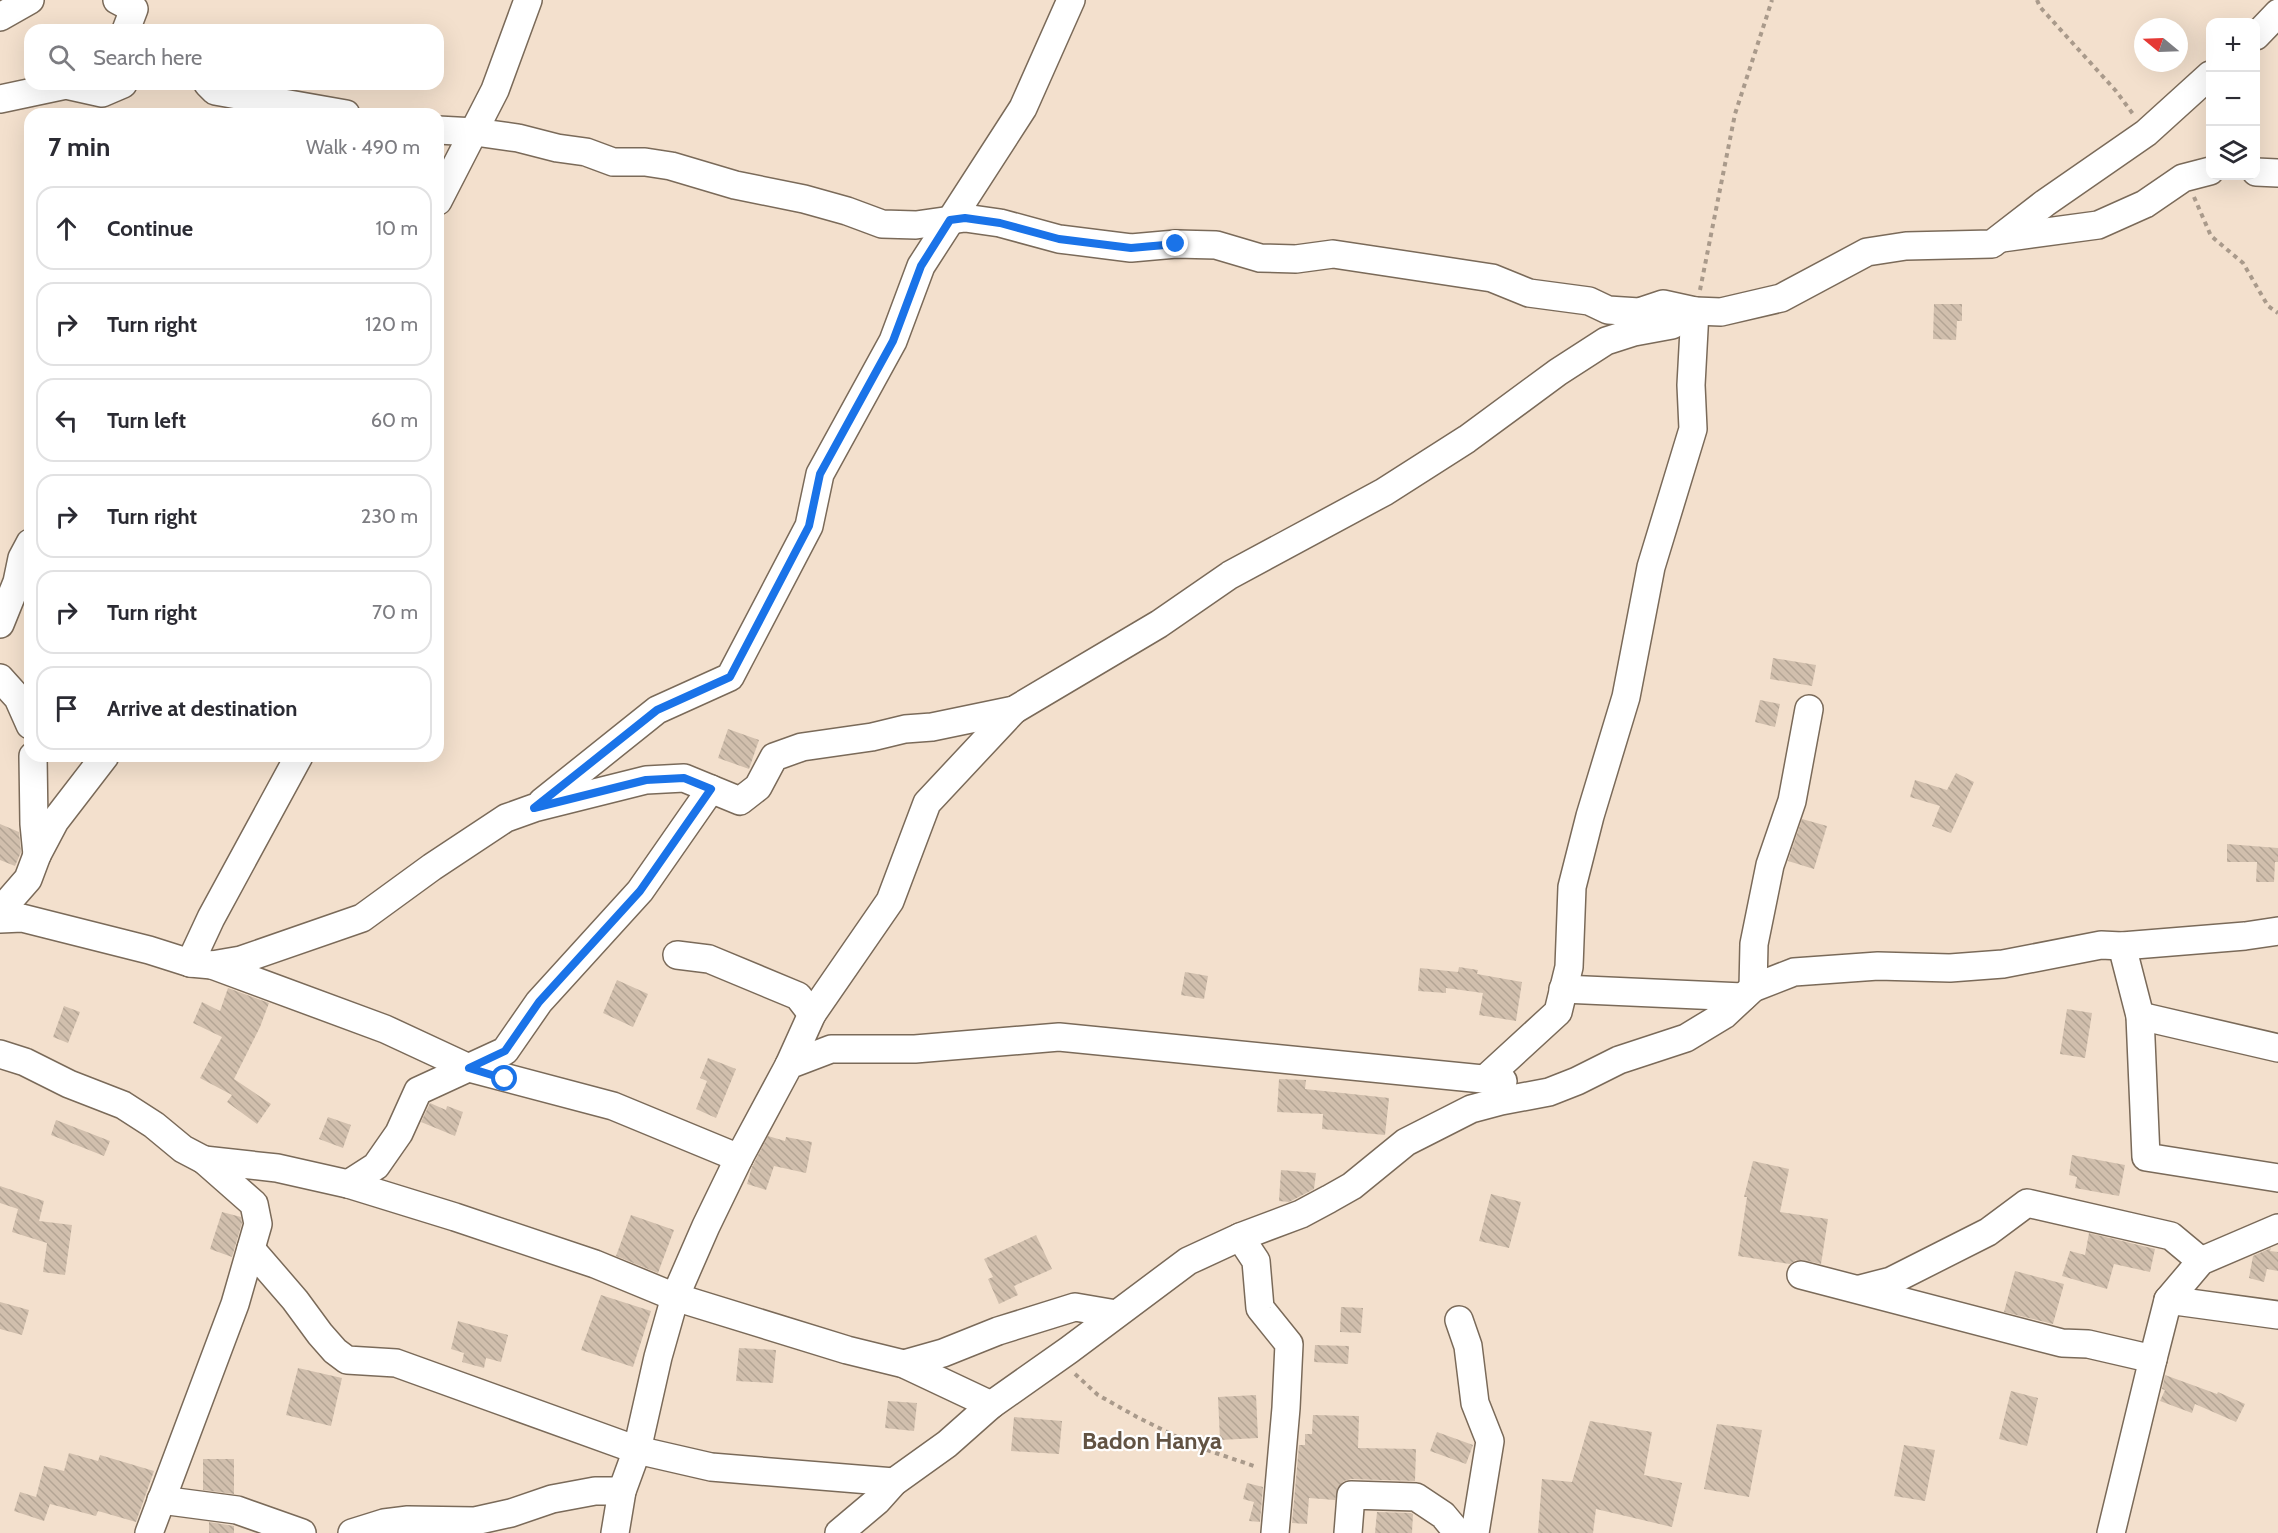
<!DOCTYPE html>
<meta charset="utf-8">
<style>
body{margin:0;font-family:Cabin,sans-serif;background:#f7f7f7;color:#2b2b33}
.controls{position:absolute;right:18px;top:18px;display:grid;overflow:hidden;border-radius:12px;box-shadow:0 6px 24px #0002}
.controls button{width:54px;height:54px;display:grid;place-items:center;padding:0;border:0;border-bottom:2px solid #e1e1e2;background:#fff;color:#2b2b33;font:30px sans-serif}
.compass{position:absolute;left:2134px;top:18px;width:54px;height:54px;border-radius:50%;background:#fff;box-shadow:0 6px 24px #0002;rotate:289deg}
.stop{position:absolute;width:18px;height:18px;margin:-14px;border:4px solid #1a73e8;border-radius:50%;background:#fff}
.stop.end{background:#1a73e8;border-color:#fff;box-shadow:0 2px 6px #0008}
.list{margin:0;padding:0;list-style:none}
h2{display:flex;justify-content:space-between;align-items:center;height:78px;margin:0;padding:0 24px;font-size:26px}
h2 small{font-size:20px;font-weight:400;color:#7c7c81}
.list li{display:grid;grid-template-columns:39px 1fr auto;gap:18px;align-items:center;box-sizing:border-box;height:84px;margin:0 12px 12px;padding:0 12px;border:2px solid #e1e1e2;border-radius:18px}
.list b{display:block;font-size:22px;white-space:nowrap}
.list em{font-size:20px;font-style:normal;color:#7c7c81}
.icon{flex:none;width:33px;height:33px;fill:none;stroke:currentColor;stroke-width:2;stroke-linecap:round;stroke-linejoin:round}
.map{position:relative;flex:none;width:2278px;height:1533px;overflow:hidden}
.search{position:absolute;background:#fff;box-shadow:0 6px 24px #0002;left:24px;top:24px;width:420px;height:66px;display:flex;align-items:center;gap:15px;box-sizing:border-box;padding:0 21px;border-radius:18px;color:#7c7c81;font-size:22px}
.panel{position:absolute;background:#fff;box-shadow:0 6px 24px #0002;left:24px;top:108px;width:420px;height:654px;border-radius:18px}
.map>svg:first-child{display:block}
</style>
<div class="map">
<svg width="2278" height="1533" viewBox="0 0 2278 1533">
<defs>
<pattern id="building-back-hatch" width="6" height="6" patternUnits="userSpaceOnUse" patternTransform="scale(1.5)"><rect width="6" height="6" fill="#d1bfad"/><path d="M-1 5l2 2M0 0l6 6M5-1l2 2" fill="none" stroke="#b3a494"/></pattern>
</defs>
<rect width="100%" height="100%" fill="#f3e0cd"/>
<g fill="url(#building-back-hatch)">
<path d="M1934,304H1962V321H1957L1956,340L1933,339Z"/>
<path d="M1773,658L1816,665L1812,686L1770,679Z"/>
<path d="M1760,700L1780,704L1775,727L1755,722Z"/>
<path d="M728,729L759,740L749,769L718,758Z"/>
<path d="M1956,773L1974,782L1951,833L1932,826L1940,806L1910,797L1915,780L1947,790Z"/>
<path d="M1802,819L1827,826L1814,869L1788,861Z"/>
<path d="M0,824L19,832L21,852L15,866L0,860Z"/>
<path d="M2227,844L2278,848V862H2275L2274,882H2256L2257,862H2227Z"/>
<path d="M1459,967L1478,970L1477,974L1522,982L1516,1021L1479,1015L1483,993L1446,988V993L1418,991L1420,968L1458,972Z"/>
<path d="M1185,972L1208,976L1204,999L1181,995Z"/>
<path d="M617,980L648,994L633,1027L603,1013Z"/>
<path d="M228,988L269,1003L260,1027L234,1079L271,1104L257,1124L227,1102L232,1095L200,1078L222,1037L193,1023L202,1002L220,1011Z"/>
<path d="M64,1006L80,1012L68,1043L53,1037Z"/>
<path d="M2067,1009L2092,1013L2085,1058L2060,1054Z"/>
<path d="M708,1058L736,1069L716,1118L696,1109L707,1081L700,1078Z"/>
<path d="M1279,1079L1306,1080L1305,1089L1389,1098L1385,1135L1322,1129L1323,1114L1277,1112Z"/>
<path d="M430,1103L446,1110L447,1106L463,1112L455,1136L421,1122Z"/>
<path d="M328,1117L351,1125L343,1148L319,1139Z"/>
<path d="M56,1120L110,1141L104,1156L51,1135Z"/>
<path d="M768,1136L785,1141L786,1137L812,1142L806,1173L774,1166L766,1190L747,1184L752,1167Z"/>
<path d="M2072,1155L2125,1165L2119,1196L2075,1188L2077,1177L2069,1175Z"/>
<path d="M1753,1161L1789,1169L1780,1212L1828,1219L1821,1264L1804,1260H1796L1790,1264L1738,1256L1747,1197H1744Z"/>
<path d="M1281,1170L1316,1173L1314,1189L1289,1202L1279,1201Z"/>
<path d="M0,1186L44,1201L39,1221L72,1225L65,1275L43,1272L47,1243L12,1232L18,1209L0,1203Z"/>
<path d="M1491,1194L1521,1202L1509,1248L1479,1241Z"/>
<path d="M222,1212L241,1217L242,1223L232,1257L210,1249Z"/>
<path d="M631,1215L674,1230L658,1273L616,1256Z"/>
<path d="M2089,1233L2155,1249L2150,1272L2114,1264L2107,1289L2062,1276L2070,1251L2085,1255Z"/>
<path d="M1036,1235L1052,1269L1014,1286L1018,1295L999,1304L988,1279L993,1277L984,1259Z"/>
<path d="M2271,1248L2270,1251L2278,1252V1271L2267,1269L2264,1282L2249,1278L2253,1256Z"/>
<path d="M2015,1271L2064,1284L2053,1324L2004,1312Z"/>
<path d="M601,1295L651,1311L633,1367L581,1350Z"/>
<path d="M0,1302L29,1310L22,1335L0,1329Z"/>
<path d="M1341,1307L1363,1308L1361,1333L1340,1332Z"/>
<path d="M458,1321L508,1335L501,1362L486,1358L484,1368L462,1362L464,1353L451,1349Z"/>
<path d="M1315,1345L1349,1346L1348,1364L1314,1362Z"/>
<path d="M739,1348L776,1350L773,1383L736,1381Z"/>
<path d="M298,1368L342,1378L331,1426L286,1415Z"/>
<path d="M2165,1375L2217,1394L2218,1392L2245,1404L2236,1422L2195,1404L2192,1413L2160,1401L2165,1390L2162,1389Z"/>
<path d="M2011,1391L2038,1398L2027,1446L1999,1439Z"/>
<path d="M1256,1395L1258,1438L1220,1440L1218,1397Z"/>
<path d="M888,1401L917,1403L914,1431L885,1428Z"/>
<path d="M1313,1415L1359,1416L1358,1448L1416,1449L1415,1481L1351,1479L1344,1481L1338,1487L1335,1500L1309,1498L1307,1524L1292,1523L1299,1445H1305V1434H1312Z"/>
<path d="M1014,1417L1062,1421L1059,1454L1011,1451Z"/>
<path d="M1590,1421L1652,1432L1644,1475L1682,1483L1672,1527L1596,1509L1593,1533H1538L1542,1479L1572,1482Z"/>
<path d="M1717,1424L1762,1430L1749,1497L1704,1489Z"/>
<path d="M1437,1432L1473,1445L1466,1464L1430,1451Z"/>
<path d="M1904,1445L1935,1450L1925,1501L1894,1496Z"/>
<path d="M69,1453L98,1461L100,1455L154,1471L136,1522L98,1511L96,1516L50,1504L44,1521L14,1511L20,1492L36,1497L44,1466L64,1471Z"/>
<path d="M203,1459H234V1494L203,1490Z"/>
<path d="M1247,1483L1263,1487L1260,1522L1249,1521L1254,1502L1243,1499Z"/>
<path d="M1377,1512L1411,1513L1413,1514L1412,1533H1375Z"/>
<path d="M209,1522L234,1526V1533H209Z"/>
</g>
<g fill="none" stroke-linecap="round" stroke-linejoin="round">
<g stroke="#7a6a59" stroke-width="30">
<g id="minor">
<path d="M117,0L134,9L126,30"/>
<path d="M0,17L30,0"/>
<path d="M2256,36L2278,13"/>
<path d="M208,84L215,91L346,114"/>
<path d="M0,99L66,85L102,93L123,84"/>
<path d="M438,130L475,132L518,138L557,148L586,152L613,162H645L671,166L735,185L804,199L847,211L882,224L916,225L965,218L1000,223L1059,239L1131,248L1176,244L1216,245L1260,258L1296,259L1333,254L1492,278L1529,293L1589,301L1608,310L1639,312L1663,304L1695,311L1691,385L1693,429L1651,567L1626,697L1590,816L1572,887L1569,967L1558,1012L1485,1079"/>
<path d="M2256,172L2278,173"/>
<path d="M438,201L495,90L528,0"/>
<path d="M2002,238L2098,225L2145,204L2183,178L2210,171"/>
<path d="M0,624L17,582L22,558L30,543"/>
<path d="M0,678L18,698L30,725"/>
<path d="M33,756L34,824L37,855"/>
<path d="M542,802L657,710L730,677L809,526L820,474L893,341L921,266L1023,108L1071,0"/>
<path d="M0,911L28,879L37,855L55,821L105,756"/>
<path d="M0,919L22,918L149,950L190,963L212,965L241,960L362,918L432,867L506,818L534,808L646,780L684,778L740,801L758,787L774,757L802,747L872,737L905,729L932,727L1014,710L1159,624L1230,575L1384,492L1467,439L1558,372L1606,341L1634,332L1672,325L1695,311L1721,312L1781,298L1867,252L1906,246L1992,244L2045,203L2146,133L2210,75"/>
<path d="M2122,946L2140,1016L2146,1157L2278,1178"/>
<path d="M677,955L709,959L798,996L812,1014"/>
<path d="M190,963L211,918L299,756"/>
<path d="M212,965L385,1029L469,1068L613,1106L739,1158"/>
<path d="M1753,988L1754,944L1770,865L1792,801L1809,709"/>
<path d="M1563,989L1743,997"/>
<path d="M2140,1016L2278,1048"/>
<path d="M0,1054L25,1062L69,1084L123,1105L154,1125L183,1149L204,1160L254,1204L258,1224L235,1304L149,1533"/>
<path d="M789,1065L812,1014L890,901L927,803L1014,710"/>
<path d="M204,1160L277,1168L348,1184L455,1217L595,1264L675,1297L847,1350L904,1364L991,1405"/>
<path d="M348,1184L376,1166L399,1133L418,1091L505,1051L539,1002L640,891L711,789"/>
<path d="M1240,1237L1256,1261L1260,1308L1289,1344L1286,1408L1275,1533"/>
<path d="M251,1249L295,1300L320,1334L335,1351L347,1360L396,1363L637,1450L711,1467L894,1482"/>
<path d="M1801,1275L2062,1343L2088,1344L2153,1359L2111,1533"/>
<path d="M1860,1289L1891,1281L1988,1232L2027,1203L2171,1236L2201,1261"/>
<path d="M2168,1300L2201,1261L2278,1228"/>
<path d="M1459,1320L1468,1346L1475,1403L1490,1441L1475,1533"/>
<path d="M2153,1359L2168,1300L2278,1315"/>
<path d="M904,1364L943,1353L998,1331L1075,1307L1116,1314"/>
<path d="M161,1500L237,1510L302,1533"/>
<path d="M352,1533L384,1523L408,1520L475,1521L511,1513L552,1499L595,1491H622"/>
<path d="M615,1533L622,1491L637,1450L658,1357L675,1297L706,1226L739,1158L789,1065L831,1049H915L1059,1037L1503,1081"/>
<path d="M839,1533L877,1501L894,1482L947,1444L991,1405L1069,1350L1188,1261L1240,1237L1301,1214L1329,1199L1352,1186L1406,1142L1471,1109L1501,1101L1549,1092L1577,1081L1619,1060L1686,1038L1724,1015L1753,988L1794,972L1878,966L1950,968L2003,964L2101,945L2122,946L2245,936L2278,931"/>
<path d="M1348,1533L1351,1495L1416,1497L1443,1515L1458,1533"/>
</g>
</g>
<g stroke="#a99a8b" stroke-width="4" stroke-dasharray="4.5 4.5" stroke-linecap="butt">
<path d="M2037,0L2040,7L2116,91L2133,114"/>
<path d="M2194,197L2211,236L2243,263L2268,306L2278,313"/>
<path d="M1700,290L1735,114L1772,0"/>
<path d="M1075,1374L1098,1395L1137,1417L1195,1446L1257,1467"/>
</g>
<use href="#minor" stroke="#fff" stroke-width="27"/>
</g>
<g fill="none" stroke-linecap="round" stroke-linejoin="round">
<path stroke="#1a73e8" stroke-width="8" d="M505,1079L469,1068L505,1051L539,1002L640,891L711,789L684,778L646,780L534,808L657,710L730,677L809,526L820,474L893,341L921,266L950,220L965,218L1000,223L1059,239L1131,248L1176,244"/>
</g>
<g text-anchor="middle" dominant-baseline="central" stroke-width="4.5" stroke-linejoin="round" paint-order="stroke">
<g font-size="24" font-weight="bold" fill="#625343" stroke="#fff">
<text x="1152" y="1440">Badon Hanya</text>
</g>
</g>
</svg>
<div class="controls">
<button>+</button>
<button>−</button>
<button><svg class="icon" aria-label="layers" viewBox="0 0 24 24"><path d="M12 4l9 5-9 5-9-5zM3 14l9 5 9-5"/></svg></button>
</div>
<svg class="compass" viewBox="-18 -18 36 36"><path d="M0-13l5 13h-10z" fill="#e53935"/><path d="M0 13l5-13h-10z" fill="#7c7c81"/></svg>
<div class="stop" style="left:505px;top:1079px"></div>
<div class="stop end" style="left:1176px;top:244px"></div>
<div class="search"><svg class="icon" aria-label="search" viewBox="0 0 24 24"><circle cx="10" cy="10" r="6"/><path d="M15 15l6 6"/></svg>Search here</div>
<section class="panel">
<h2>7 min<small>Walk · 490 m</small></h2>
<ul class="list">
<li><svg class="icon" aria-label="ahead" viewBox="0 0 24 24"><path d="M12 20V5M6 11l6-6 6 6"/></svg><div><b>Continue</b></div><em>10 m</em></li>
<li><svg class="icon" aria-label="right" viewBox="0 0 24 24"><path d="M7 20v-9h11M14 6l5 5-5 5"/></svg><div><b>Turn right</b></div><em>120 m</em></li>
<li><svg class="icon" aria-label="left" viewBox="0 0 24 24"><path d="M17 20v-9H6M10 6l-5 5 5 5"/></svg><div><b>Turn left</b></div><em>60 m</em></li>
<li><svg class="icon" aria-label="right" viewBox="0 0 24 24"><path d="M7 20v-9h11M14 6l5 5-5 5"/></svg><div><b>Turn right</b></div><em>230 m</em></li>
<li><svg class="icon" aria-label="right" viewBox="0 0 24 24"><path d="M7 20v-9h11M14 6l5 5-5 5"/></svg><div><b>Turn right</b></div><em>70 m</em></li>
<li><svg class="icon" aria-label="arrive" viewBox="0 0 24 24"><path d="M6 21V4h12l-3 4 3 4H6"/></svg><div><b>Arrive at destination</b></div></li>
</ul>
</section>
</div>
